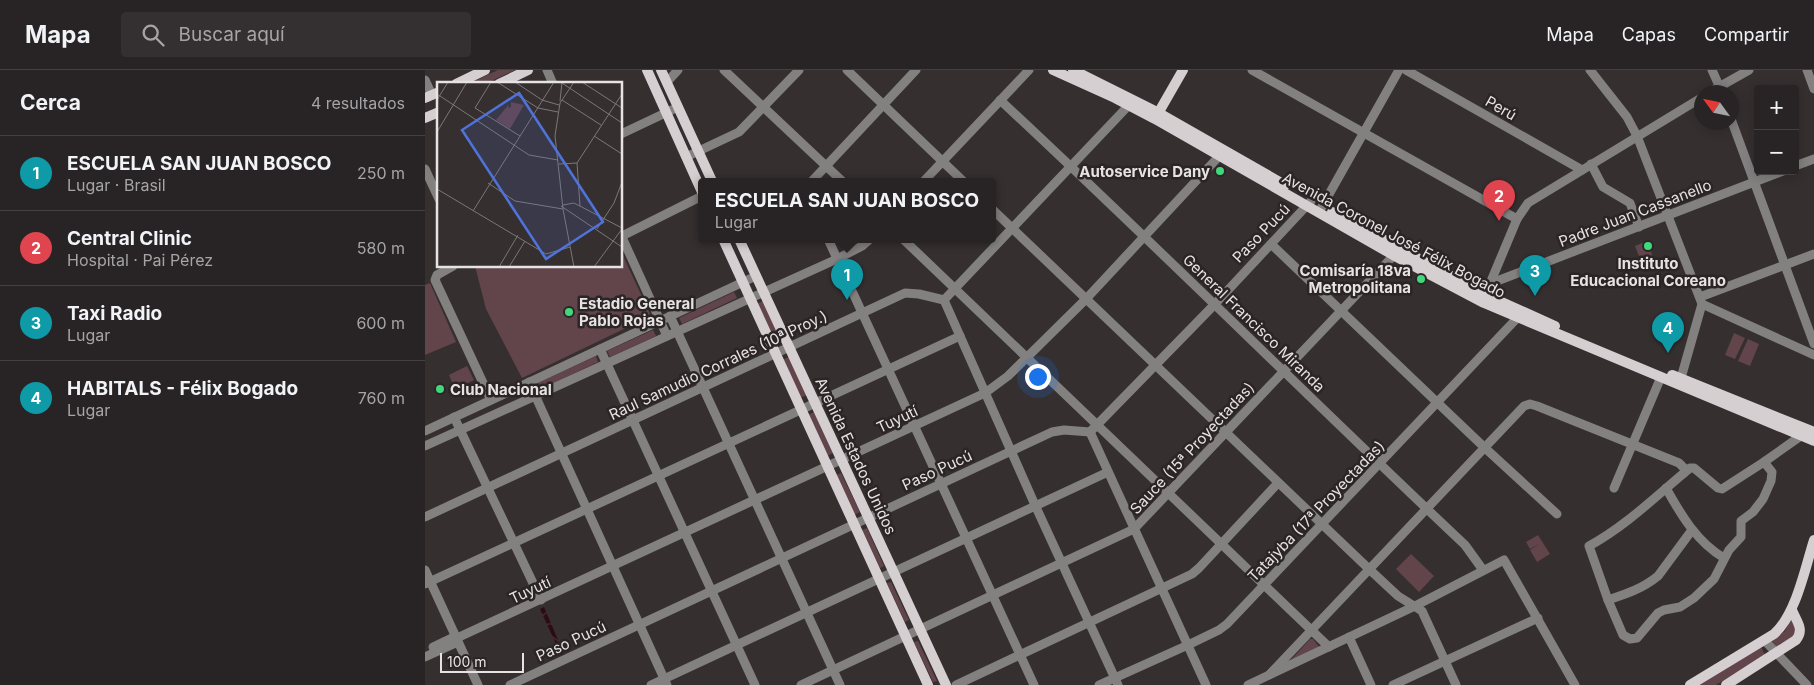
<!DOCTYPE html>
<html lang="es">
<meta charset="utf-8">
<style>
body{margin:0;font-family:Inter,sans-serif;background:#342f31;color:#f1f3f6}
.controls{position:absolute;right:15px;top:15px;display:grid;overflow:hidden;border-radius:5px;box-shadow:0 2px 12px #0003}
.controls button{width:45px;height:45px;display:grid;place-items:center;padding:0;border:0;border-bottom:1px solid #444041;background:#282324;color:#f1f3f6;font:25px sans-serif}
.compass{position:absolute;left:1269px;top:15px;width:45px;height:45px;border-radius:50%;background:#282324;box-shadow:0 2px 12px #0003;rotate:303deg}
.scale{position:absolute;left:15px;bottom:12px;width:84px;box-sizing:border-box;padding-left:5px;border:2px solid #e7e3e4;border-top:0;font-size:14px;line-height:18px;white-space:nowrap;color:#e7e3e4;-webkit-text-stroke:4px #2b2526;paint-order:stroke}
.you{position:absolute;left:612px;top:306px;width:18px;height:18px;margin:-12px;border:4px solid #fff;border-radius:50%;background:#1a73e8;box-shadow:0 0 0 8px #1a73e833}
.badge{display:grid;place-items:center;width:32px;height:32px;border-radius:50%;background:#41d77c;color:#fff;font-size:16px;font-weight:700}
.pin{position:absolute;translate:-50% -41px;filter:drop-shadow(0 1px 2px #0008)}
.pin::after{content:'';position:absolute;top:26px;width:18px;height:15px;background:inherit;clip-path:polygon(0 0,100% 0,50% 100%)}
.popup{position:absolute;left:273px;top:108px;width:298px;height:65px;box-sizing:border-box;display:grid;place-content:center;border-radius:5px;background:#282324;filter:drop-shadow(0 1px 4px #0005);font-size:16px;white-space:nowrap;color:#a5a4a6}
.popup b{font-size:19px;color:#f1f3f6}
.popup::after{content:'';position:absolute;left:50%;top:100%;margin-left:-10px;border:10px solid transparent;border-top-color:#282324}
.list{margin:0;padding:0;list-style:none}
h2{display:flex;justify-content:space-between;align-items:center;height:65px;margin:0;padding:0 20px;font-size:21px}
h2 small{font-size:16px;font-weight:400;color:#a5a4a6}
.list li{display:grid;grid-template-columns:32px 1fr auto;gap:15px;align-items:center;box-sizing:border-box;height:75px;padding:0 20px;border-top:1px solid #444041}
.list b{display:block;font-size:19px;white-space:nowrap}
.list p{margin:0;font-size:16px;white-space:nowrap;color:#a5a4a6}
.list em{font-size:16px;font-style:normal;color:#a5a4a6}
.icon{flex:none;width:28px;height:28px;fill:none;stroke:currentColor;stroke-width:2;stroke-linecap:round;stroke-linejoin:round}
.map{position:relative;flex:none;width:1389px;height:615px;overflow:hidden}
header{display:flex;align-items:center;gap:30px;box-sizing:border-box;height:70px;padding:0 25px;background:#282324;border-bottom:1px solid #444041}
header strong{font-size:24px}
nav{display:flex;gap:28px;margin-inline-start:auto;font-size:18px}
.search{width:350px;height:45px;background:#342f31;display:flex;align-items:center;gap:12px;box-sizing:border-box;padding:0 18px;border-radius:5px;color:#a5a4a6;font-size:19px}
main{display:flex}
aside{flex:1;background:#282324}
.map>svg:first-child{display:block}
</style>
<header>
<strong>Mapa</strong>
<div class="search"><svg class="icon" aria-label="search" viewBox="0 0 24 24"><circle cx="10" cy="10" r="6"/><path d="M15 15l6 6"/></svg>Buscar aquí</div>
<nav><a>Mapa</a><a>Capas</a><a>Compartir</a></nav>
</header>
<main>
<aside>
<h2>Cerca<small>4 resultados</small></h2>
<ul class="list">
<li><span class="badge" style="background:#0f9aa8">1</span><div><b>ESCUELA SAN JUAN BOSCO</b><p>Lugar · Brasil</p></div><em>250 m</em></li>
<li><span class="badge" style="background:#e0444e">2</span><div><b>Central Clinic</b><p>Hospital · Pai Pérez</p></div><em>580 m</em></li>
<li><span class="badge" style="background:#0f9aa8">3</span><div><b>Taxi Radio</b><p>Lugar</p></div><em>600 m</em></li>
<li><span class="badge" style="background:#0f9aa8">4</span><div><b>HABITALS - Félix Bogado</b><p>Lugar</p></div><em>760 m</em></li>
</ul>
</aside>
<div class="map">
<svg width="1389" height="615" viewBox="0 0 1389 615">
<defs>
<pattern id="water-waves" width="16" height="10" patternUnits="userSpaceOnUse" patternTransform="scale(1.25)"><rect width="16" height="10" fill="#2c0b16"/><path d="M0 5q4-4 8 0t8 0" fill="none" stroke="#4b2e38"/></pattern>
</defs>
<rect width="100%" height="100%" fill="#352f30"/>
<g fill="#62444b">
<path d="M73,0H90L60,14H43Z"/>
<path d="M1222,171L1231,195L1219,199L1210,176Z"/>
<path d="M196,179L200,190L226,246L97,308L61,239L50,196H196Z"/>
<path d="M5,213L31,272L0,285V215Z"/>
<path d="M309,222L312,228L257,254L254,248Z"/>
<path d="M338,231L357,271L350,275L331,234Z"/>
<path d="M228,260L231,266L185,287L182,281Z"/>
<path d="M1309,263L1320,268L1310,289L1300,285Z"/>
<path d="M1323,269L1334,274L1325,296L1313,291Z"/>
<path d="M171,286L173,292L116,319L113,313Z"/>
<path d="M364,287L382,325L375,328L357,290Z"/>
<path d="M42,296L49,310L30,319L24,305Z"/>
<path d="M389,342L408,383L402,386L383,345Z"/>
<path d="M416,403L435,442L429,445L411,405Z"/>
<path d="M442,458L459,496L455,498L437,460Z"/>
<path d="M1113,465L1125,484L1112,492L1105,480L1114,474L1105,479L1101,472Z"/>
<path d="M986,484L1009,506L994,522L971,499Z"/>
<path d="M466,512L484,550L480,552L462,513Z"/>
<path d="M1366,548L1372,559L1369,567L1351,577L1347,571L1360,561Z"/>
<path d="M885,569H888L894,577L866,590Z"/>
<path d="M493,571L512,611L508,612L489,572Z"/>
<path d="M1336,577L1340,585L1291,615H1275Z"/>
</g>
<path fill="url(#water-waves)" d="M119,537L139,584L136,585L115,539Z"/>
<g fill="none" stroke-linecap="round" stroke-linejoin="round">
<g stroke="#838080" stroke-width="9">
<path d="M122,0L128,14"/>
<path d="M299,0L417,111"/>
<path d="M422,0L538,111"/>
<path d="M827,0L1092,149"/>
<path d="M981,0L1157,100"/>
<path d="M1165,0L1202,47L1212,66L1277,234L1256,308"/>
<path d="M1287,0L1296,20"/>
<path d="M1382,0L1389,19"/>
<path d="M0,10L7,25"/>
<path d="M242,12L253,0"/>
<path d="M1285,22L1324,0"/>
<path d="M575,30C732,176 884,328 1040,475L1058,500"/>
<path d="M1306,49L1389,274"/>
<path d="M196,64L253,37"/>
<path d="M261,87L314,62L374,0"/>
<path d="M1166,94L1178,117L1205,133L1214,157"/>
<path d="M1370,96L1389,89"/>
<path d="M0,99L14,129"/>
<path d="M387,111L491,0"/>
<path d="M499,111L604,0"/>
<path d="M567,139L944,499L973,526L997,541L1031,615"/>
<path d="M894,142L974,0"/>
<path d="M196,165L242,266"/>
<path d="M197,166L277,126"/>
<path d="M403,169L609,615"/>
<path d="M478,169L904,577"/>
<path d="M846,174L1060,378L1132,444"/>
<path d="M28,196L12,205L10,210L66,330"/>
<path d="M1064,216L1092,149L1103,133L1276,28"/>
<path d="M1275,227L1389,184"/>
<path d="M519,230L610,435L693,615"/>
<path d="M519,230L704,35"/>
<path d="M1065,232L1069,216L1072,211L1358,101"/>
<path d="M1277,234L1389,285"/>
<path d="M245,246L415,615"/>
<path d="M175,279L330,615"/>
<path d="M104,312L242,615"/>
<path d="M29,347L116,530"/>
<path d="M0,361L331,206"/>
<path d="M665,362L781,615"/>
<path d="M0,376L412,189L437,176L445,169"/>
<path d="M1259,403L1265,398H1269L1293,418L1297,419L1339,392L1380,363"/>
<path d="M1189,418L1236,307"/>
<path d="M1241,418C1256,445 1272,472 1299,488"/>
<path d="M0,447L480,223L494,224L519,230"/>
<path d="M0,500L53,615"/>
<path d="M0,514L535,266"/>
<path d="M1183,530C1201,524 1217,519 1233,506L1267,460"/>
<path d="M924,567L946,615"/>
<path d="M32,568L560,323L583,306L661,229L798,82"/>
<path d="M1339,570L1382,615"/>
<path d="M8,577L31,566"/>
<path d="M0,587L33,572"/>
<path d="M844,605L1099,336L1105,334L1112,336L1254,393L1260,399L1259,403C1228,429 1199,457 1164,476L1183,530L1198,565L1205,569L1212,568L1233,543L1239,540L1255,537L1269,528L1289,509L1304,480L1316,467V451L1328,442L1338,429L1346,411L1347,402L1339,392"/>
<path d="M85,615L627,362L639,360L665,362L790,234L886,131"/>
<path d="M226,615L683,402"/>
<path d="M376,615L709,459L972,182"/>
<path d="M531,615L767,504L774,498L853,413"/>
<path d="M674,615L763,575L794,560L802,554L1096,244"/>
<path d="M823,615L990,536L1079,490L1150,615"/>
<path d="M968,615L1113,548"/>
</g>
<g stroke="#d6cfd1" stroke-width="10">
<path d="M222,0L277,122"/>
<path d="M236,0L287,111"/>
<path d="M628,0L690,28L730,49L968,185L1059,233L1389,371"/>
<path d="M648,0L734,43L860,115"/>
<path d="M31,14L60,0"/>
<path d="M74,14L103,0"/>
<path d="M0,28L14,22"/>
<path d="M731,47L758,0"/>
<path d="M0,48L14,42"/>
<path d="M907,142L1061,225L1130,256"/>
<path d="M298,169L503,615"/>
<path d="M314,169L521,615"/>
<path d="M1247,305L1389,362"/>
<path d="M1265,615L1349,564C1371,545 1380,498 1389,470"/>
<path d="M1301,615L1371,570C1380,559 1371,551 1367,540"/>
</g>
</g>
<g fill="#41d77c" stroke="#2b2526" stroke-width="2">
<circle cx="795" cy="101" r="5"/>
<circle cx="1223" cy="176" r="5"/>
<circle cx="996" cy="209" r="5"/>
<circle cx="144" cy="242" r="5"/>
<circle cx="15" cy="319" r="5"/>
</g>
<g text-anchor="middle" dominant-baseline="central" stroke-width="5" stroke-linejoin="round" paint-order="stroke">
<g font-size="15" fill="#e7e3e4" stroke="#2b2526">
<text transform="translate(1076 38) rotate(30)">Perú</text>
<text transform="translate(1210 143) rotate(-21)">Padre Juan Cassanello</text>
<text transform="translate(836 163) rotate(-46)">Paso Pucú</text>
<text transform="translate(969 165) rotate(28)">Avenida Coronel José Félix Bogado</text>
<text transform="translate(829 253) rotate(44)">General Francisco Miranda</text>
<text transform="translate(293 295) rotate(-25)">Raul Samudio Corrales (10ª Proy.)</text>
<text transform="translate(472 349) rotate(-25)">Tuyutí</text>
<text transform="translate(767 378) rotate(-47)">Sauce (15ª Proyectadas)</text>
<text transform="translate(431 386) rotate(65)">Avenida Estados Unidos</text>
<text transform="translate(512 400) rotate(-25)">Paso Pucú</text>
<text transform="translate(891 441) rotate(-46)">Tatajyba (17ª Proyectadas)</text>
<text transform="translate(105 520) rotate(-25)">Tuyutí</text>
<text transform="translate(146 571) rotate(-25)">Paso Pucú</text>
</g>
<g font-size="15" font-weight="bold" fill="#e7e3e4" stroke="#2b2526" text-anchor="end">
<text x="785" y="101">Autoservice Dany</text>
<text x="1223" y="193" text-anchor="middle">Instituto<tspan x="1223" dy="17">Educacional Coreano</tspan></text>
<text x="986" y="200">Comisaría 18va<tspan x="986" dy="17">Metropolitana</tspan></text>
<text x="154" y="233" text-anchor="start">Estadio General<tspan x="154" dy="17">Pablo Rojas</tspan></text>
<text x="25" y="319" text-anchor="start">Club Nacional</text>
</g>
</g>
<g transform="translate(12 12)">
<rect width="185" height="185" fill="#352f30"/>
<path d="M74,20L87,23L73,47L59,38L72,22L71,26L74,25Z" fill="#62444b"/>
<path fill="none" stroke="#7c7778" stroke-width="1" d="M60,0L101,26L121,30M78,0L105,18L122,23M145,0L185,26M125,1L185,41M0,12L92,73L121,78M0,18L11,0M125,18L164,43M123,19L125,0M38,26L83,54M38,26L54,0M0,50L30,0M157,54L185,72M140,81L143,124M122,82L140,81L185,12M51,101L78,119L126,127M0,107L109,172L133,165M126,123L137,121L185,146M124,124L185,165M36,129L117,0M160,147L177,121L185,100M62,185L81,153M72,185L88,159M137,185L126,127L118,54L123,21L137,0M157,185L185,147"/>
<path fill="#5073db" fill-opacity="0.15" stroke="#5073db" stroke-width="2.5" d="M82,11L166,140L109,177L25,48Z"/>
<rect width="185" height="185" fill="none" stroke="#e7e3e4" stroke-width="2.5"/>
</g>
</svg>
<div class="controls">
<button>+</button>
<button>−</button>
</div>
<svg class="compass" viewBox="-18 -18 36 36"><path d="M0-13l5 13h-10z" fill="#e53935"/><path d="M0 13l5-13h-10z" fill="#a5a4a6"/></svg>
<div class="scale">100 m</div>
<div class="you"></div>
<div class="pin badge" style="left:422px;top:230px;background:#0f9aa8">1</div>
<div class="popup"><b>ESCUELA SAN JUAN BOSCO</b>Lugar</div>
<div class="pin badge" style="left:1074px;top:151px;background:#e0444e">2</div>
<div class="pin badge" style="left:1110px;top:226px;background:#0f9aa8">3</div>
<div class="pin badge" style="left:1243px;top:283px;background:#0f9aa8">4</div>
</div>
</main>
